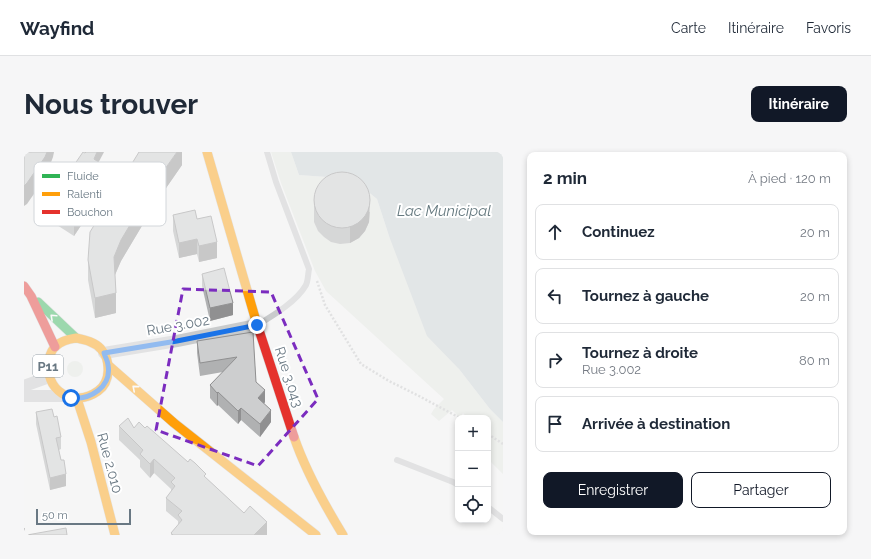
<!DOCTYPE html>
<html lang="fr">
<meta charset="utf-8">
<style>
body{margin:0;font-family:Raleway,sans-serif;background:#f6f6f7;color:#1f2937}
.controls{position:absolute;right:12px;bottom:12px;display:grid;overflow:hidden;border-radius:8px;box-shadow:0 2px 6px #0003}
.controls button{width:36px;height:36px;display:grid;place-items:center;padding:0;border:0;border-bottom:1px solid #e0e1e3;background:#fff;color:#1f2937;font:20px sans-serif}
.scale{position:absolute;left:12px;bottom:10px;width:95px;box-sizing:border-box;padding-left:4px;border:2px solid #697883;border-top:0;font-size:11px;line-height:14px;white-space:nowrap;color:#697883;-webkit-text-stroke:3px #fff;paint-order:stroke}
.stop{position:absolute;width:12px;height:12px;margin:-9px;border:3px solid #1a73e8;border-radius:50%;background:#fff}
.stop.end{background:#1a73e8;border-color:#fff;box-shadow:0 1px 4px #0008}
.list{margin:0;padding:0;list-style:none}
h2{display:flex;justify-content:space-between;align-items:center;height:52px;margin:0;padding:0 16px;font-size:17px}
h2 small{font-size:13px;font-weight:400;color:#747a83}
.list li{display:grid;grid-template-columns:26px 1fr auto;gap:12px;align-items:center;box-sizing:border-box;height:56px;margin:0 8px 8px;padding:0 8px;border:1px solid #e0e1e3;border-radius:8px}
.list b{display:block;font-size:15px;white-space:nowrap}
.list p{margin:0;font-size:13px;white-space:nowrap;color:#747a83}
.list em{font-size:13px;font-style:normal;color:#747a83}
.actions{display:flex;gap:8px;padding:12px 16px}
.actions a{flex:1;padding:9px 0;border:1px solid #111827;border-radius:8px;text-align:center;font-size:14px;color:#111827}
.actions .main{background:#111827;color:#fff}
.icon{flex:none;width:22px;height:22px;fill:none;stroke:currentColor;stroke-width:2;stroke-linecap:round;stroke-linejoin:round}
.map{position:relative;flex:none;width:479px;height:383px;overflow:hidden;border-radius:8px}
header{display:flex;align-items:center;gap:24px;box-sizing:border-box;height:56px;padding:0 20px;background:#fff;border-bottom:1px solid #e0e1e3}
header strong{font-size:19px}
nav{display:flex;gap:22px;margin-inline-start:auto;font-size:14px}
.intro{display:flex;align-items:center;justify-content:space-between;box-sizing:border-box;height:96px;padding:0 24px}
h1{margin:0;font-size:28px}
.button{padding:10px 18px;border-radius:8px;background:#111827;color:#fff;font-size:14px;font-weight:700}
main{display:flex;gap:24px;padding:0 24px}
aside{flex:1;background:#fff;border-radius:8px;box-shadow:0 2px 6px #0003}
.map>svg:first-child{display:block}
</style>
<header>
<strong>Wayfind</strong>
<nav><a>Carte</a><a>Itinéraire</a><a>Favoris</a></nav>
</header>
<div class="intro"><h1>Nous trouver</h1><a class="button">Itinéraire</a></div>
<main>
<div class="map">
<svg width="479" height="383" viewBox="0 0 479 383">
<rect width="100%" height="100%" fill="#f6f6f6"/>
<g fill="#e5e8e3">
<path d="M247,0H267L275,23L303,25L337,34L353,47L365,84L435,217L466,257L479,270V322L464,307V266H443L439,261L436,266L428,258L415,269L407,262L410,257L420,247L302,139L291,119L257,31Z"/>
<circle cx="51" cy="217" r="8"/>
</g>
<path fill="#cad2d4" d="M267,0H479V270L466,257L435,217L403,184L365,84L353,47L337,34L303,25L275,23Z"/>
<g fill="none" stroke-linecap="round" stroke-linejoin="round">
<g stroke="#d2d3d4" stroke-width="10">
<path id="fast" d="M14,150L52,186"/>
</g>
<g stroke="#d2d3d4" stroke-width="10">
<g id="slow">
<path d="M183,0L232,169"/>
<path d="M52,186C61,188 71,190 77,197C87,208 87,230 74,239C49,257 19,238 25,207C26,203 28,197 32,194C37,189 45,187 52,186Z"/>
<path d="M84,213L150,271L292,383"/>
<path d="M53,247L67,290L91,383"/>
<path d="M270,285C282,320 300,352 319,383"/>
</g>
</g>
<g stroke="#d2d3d4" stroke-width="10">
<g id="jam">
<path d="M0,134L7,144L31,195"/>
<path d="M232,169L270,285"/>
</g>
</g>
<g stroke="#c7c8c9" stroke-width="2.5" stroke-dasharray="2 2" stroke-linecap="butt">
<path d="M293,129L301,153L337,212L365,229L395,244L436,266"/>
<path d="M464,282L479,292"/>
</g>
<g stroke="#c9cbcc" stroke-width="6">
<path d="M235,172C250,163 273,149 282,133C284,129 284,122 285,117L252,30L243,0"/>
<path d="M373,308L429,330L434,333"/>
<path d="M464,355L479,367"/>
</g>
<g stroke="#c9cbcc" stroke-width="12">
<path d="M80,201L153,189L233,173"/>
<path d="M0,234L25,225"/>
<path d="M0,244H42"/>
</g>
<use href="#fast" stroke="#30b455" stroke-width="9"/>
<use href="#slow" stroke="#ff9f0a" stroke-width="9"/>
<use href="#jam" stroke="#e5322d" stroke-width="9"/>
</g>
<g fill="#b0b1b2">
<path d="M158,0V13L131,52L97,109L91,123L92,161L71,166L64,128V108Z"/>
<path d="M74,10L86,30L50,84L22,66V54Z"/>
<path d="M290,46L346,60L345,70L341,79L335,86L326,91L316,92L307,90L300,85L294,79L290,70Z"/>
<path d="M149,63L173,67L193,106L175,110L173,102L155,106L149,79Z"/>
<path d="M178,122L209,163L186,169L178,134Z"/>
<path d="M229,180L232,230L241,250L240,252L247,270L236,285L217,268L214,272L194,253L193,254L186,246V233L199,220L176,224L173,201V189Z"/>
<path d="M12,260L30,265L37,285V297L35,298L42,334L26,338L12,272Z"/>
<path d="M95,274L110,276L182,326L243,383H147V381L154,373V369L142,359V346L147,340V337L130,321L126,326L116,315V308L95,288Z"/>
</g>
<g fill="#909091">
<path d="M23,0H30L29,5L21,26L3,52L0,54V34Z"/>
<path d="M73,0H80L70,19V7Z"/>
<path d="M153,0H158V13L131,52L97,109L90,125V105L97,88L131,31Z"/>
<path d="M86,18V30L50,84V72Z"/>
<path d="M346,45L345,70L341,79L335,86L326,91V75Z"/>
<path d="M173,87V102L155,106V91Z"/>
<path d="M193,90V106L175,110V94Z"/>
<path d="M92,141V161L71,166V146Z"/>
<path d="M209,151V163L186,169V156Z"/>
<path d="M241,238V250L234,259V246Z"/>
<path d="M194,240V253L193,254V241Z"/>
<path d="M217,256V268L214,272V259Z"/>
<path d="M247,258V270L236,285V272Z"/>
<path d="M130,307V321L126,326V312Z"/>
<path d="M42,322V334L26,338V326Z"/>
<path d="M243,370V383H230Z"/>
<rect x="0" y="376" width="1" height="7"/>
</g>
<g fill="#cdcecf" stroke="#909091">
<path d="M0,0H23L21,5L3,31L0,34Z"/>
<path d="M59,0L61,1L62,0H73L70,7L86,18L50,72L22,54Z"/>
<path d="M115,0H153L131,31L97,88L90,105L92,141L71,146L64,108L66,80Z"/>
<circle cx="318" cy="48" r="28"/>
<path d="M171,58L173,67L187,64L193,90L175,94L173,87L155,91L149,63Z"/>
<path d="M200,116L209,151L186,156L178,122Z"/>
<path d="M229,180L232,230L241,238L234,246L247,258L236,272L217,256L214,259L194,240L193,241L186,233L213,205L176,211L173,189Z"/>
<path d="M28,257L30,265L33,264L37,285L32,286L37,308H40L42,322L26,326L12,260Z"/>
<path d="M104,266L110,276L115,270L121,276L123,274L164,310L166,307L171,311L182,322L180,324L220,361L226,354L243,370L230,383H149L147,381L158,368L154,363L158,359L142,346L151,334L147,330L151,326L130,307L126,312L116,302L119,298L95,274Z"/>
<path d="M42,376L43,383H3Z"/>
</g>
<defs><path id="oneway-chevron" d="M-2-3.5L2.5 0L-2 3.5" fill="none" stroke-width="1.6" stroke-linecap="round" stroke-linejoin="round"/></defs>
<g stroke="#fff">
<use href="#oneway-chevron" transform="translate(29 165) rotate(-137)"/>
<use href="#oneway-chevron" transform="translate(111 236) rotate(-139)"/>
</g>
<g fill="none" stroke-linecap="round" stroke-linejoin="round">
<path stroke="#1a73e8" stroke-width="5" d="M47,246C66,248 88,235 84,213C84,209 81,205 80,201L153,189L233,173"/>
</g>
<path d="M0 0H479V383H0ZM159,137L247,140L294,247L234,314L132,278Z" fill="#f6f6f6" fill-opacity=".55" fill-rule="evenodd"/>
<path fill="none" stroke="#7b2cbf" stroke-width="3" stroke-dasharray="8 5" stroke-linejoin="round" d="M159,137L247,140L294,247L234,314L132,278Z"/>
<g text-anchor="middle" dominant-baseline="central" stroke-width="4" stroke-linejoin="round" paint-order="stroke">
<rect fill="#fff" stroke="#96a0a8" stroke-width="1" x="9" y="203" width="30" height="22" rx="3"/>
<g font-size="13" font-weight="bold" fill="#697883">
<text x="24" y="214">P11</text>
</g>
<g font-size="14" fill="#697883" stroke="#fff">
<text transform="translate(154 173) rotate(-10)">Rue 3.002</text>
<text transform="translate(265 225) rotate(72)">Rue 3.043</text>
<text transform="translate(86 311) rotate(75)">Rue 2.010</text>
</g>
<g font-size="15" font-style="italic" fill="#65797f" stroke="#fff">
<text x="420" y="59">Lac Municipal</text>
</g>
</g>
<rect x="10" y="10" width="132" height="64" rx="6" fill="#fff" stroke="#d2d6da" stroke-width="1"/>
<rect x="18" y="22" width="18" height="4" fill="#30b455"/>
<rect x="18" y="40" width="18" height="4" fill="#ff9f0a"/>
<rect x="18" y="58" width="18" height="4" fill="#e5322d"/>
<g font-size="11" fill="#697883">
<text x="43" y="28">Fluide</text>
<text x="43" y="46">Ralenti</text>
<text x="43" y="64">Bouchon</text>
</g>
</svg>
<div class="controls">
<button>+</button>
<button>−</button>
<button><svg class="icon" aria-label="locate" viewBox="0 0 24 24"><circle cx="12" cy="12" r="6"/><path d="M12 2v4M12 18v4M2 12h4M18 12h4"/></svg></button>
</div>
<div class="scale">50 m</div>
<div class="stop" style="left:47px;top:246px"></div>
<div class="stop end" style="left:233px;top:173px"></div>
</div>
<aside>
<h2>2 min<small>À pied · 120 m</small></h2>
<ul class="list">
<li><svg class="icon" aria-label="ahead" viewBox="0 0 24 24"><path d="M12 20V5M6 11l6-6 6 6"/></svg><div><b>Continuez</b></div><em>20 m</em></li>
<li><svg class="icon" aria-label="left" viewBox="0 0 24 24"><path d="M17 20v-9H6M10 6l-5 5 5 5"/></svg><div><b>Tournez à gauche</b></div><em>20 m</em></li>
<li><svg class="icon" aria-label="right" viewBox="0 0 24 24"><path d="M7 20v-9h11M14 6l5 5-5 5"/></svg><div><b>Tournez à droite</b><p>Rue 3.002</p></div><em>80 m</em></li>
<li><svg class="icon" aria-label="arrive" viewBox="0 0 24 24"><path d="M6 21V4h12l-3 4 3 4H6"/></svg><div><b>Arrivée à destination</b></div></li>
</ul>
<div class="actions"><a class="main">Enregistrer</a><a>Partager</a></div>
</aside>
</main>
